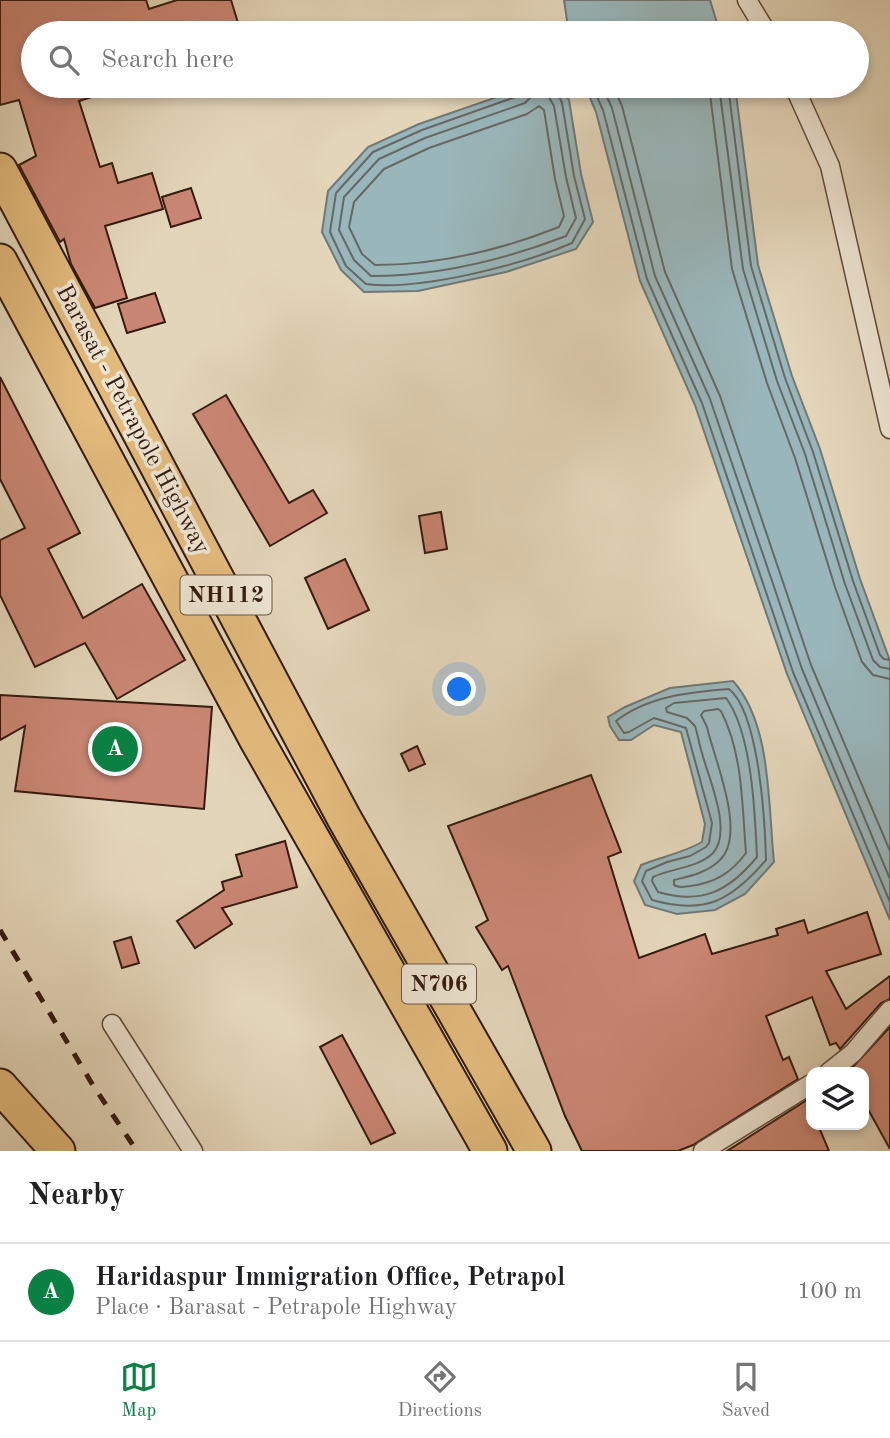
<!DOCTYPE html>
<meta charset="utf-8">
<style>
body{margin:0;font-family:"Old Standard TT",serif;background:#f6f6f6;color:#202124}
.controls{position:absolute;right:21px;bottom:21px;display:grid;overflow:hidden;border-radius:14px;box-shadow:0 4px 10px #0003}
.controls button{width:63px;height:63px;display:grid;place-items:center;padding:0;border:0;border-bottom:2px solid #e0e0e0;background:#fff;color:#202124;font:35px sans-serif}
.you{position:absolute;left:460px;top:690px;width:24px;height:24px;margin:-18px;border:5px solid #fff;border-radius:50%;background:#1a73e8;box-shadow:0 0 0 10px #1a73e833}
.badge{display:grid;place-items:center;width:46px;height:46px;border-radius:50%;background:#0b8043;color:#fff;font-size:23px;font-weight:700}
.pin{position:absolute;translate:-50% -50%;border:4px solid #fff;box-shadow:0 2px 7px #0006}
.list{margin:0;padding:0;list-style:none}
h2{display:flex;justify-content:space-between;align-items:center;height:91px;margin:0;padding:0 28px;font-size:30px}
h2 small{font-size:23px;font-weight:400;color:#757577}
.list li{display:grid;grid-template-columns:46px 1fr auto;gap:21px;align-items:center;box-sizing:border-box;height:98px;padding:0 28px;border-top:2px solid #e0e0e0}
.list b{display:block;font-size:26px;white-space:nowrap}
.list p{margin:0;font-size:23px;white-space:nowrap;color:#757577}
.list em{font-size:23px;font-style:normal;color:#757577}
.icon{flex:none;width:38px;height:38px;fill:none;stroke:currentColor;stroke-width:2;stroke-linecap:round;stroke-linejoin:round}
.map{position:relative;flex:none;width:890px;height:1151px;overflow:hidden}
.search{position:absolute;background:#fff;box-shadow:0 4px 10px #0003;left:21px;right:21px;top:21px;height:77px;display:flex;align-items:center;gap:18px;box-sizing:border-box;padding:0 24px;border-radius:38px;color:#757577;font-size:26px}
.sheet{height:189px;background:#fff}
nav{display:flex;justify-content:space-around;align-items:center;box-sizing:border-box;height:98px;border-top:2px solid #e0e0e0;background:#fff;font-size:19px;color:#757577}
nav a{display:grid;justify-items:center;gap:4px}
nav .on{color:#0b8043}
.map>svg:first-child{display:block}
</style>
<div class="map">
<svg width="890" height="1151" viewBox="0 0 890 1151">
<rect width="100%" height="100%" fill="#e3d5b9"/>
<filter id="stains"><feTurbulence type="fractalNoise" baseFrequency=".00286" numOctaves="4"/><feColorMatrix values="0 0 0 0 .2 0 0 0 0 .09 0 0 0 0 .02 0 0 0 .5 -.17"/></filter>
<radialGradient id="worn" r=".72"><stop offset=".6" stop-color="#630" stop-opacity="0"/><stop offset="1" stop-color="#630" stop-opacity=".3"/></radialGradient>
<g fill="#99b6ba" stroke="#717876" stroke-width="2">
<path d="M564,0H710L720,33H569Z"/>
<path d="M529,86H560L569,100L581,174L593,222L576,249L506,272L418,291L364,292L341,270L322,232L328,191L368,147L419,124Z"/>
<path d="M585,86H735L758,265L792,376L820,449L860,579L890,661V920L787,674L695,405L640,281L596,112Z"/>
<path d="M733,681C772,724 768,807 774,862L745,894L715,910L677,914L645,905L634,881L641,865C661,857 683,853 702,842L705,824L681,732L654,725L631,740H619L610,726L608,717L625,707L670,688Z"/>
</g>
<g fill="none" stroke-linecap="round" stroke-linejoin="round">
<g stroke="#676864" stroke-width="2">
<path d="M526,86L525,91L521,95L422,130L373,152L336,193L330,232L346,266L366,284C420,291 521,265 572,243L585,219L574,176L562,103L555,86"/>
<path d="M535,86L532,96L525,103L425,138L379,159L344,197L339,230L354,260L371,276C436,276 504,260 566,236L576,218L566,177L554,106L547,94L546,86"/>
<path d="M592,86L603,110L647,279L702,403L793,672L890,902"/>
<path d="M602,86L612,108L655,276L710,399L802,669L890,879"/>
<path d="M613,86L622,106L665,272L720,396L811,665L890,851"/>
<path d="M709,86L732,269L767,383L795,458L835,587L862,662L873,675L890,679"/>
<path d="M719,86L743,269L777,381L805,454L845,584L873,660L880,667L890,669"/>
<path d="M728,86L751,266L785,378L813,452L853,581L880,655L884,659L890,660"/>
<path d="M539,106L544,110L555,179L564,216L559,227C501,250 437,265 375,265L362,254L349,227L354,202L384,169L429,148L527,114Z"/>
<path d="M729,689C759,713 765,821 766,860C731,901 705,915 652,900L642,881L646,871L667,862L690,856L706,847L709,843L712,823L686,728L654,718L629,732L624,733L616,721C648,696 691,692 729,689Z"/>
<path d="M726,698C752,733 755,813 757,857C729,891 702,905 658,892L652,881L653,877C672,868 698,868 713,853C733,831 708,777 702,753C699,744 698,735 695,726L687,718L667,712L666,708L674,703Z"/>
<path d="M718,709L721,711C743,754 742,805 746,853C731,873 715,883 690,886C683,887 680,888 674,885V880C690,876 706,873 719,861C748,835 714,759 707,727L701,715L704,711Z"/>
</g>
</g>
<g fill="#ca8674" stroke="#351b0f" stroke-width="2">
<path d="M0,0H146L149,9L177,0H231L239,26L215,33H33V86H113L114,90L79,101L100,167L112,163L118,183L152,173L163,209L105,226L127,298L95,308L71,264L64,239L60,242L19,165L36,156L19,100L0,105Z"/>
<path d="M191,188L201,218L171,227L162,197Z"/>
<path d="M155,293L165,322L127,333L118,304Z"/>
<path d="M0,377L80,533L48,549L83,618L142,584L185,660L117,699L85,643L35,667L0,595V540L25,528L0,479Z"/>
<path d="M226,395L289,503L313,490L327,513L270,546L193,414Z"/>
<path d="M441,512L447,549L425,553L419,516Z"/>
<path d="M345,559L369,610L328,629L305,578Z"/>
<path d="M0,695L212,707L204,809L15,791L25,726L0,740Z"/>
<path d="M417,746L425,764L409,771L401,754Z"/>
<path d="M591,775L621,852L608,857L639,958L705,934L712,954L778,935L776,929L804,920L808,933L867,912L881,954L826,971L846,1009L890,976V999L881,1003L840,1049L836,1043L830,1045L812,997L766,1016L783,1060L789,1057L798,1079L693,1145L678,1151H582L565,1116L508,966L502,970L476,927L488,920L448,826Z"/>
<path d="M285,841L297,887L222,908L232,924L195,948L177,921L224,890L222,882L242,876L236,855Z"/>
<path d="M131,937L139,963L122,968L114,942Z"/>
<path d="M890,1027V1149L864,1102V1072H855L852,1068Z"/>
<path d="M342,1035L395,1133L371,1144L320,1047Z"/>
<path d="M807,1100L811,1109V1125H818L829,1151H727Z"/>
</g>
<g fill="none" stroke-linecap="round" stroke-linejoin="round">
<g stroke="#604a3a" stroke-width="21">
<g id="street">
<path d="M747,0L767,33"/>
<path d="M794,86L830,166L890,429"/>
<path d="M112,1024L193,1151"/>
<path d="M829,1072L853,1053L890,1010"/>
<path d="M703,1151L811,1084"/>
</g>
</g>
<g stroke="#351b0f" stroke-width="37">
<g id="highway">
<path d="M0,170L344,818L534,1151"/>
<path d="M0,261L255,737L490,1151"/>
<path d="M0,1086L58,1151"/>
</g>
</g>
<use href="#street" stroke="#ede4d2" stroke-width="18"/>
<use href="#highway" stroke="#e2ba7c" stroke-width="33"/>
<path stroke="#351b0f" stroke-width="5" stroke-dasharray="12 12" stroke-linecap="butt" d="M0,930L94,1087L137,1151"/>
</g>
<g text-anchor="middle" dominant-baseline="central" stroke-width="7" stroke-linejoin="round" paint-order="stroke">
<g fill="#ede4d2" stroke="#6c574a" stroke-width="2">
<rect x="180.5" y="575.5" width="91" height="39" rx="5"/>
<rect x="402" y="964.5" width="74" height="39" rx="5"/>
</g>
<g font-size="23" font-weight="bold" fill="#351b0f">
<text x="226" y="595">NH112</text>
<text x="439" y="984">N706</text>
</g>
<g font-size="24" fill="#351b0f" stroke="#ede4d2">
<text transform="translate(132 420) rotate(62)">Barasat - Petrapole Highway</text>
</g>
</g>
<rect width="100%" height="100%" filter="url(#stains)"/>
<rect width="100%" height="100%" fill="url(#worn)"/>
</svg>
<div class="controls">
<button><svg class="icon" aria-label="layers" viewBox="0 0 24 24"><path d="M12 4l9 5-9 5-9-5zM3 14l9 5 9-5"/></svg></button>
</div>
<div class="you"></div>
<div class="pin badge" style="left:115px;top:749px">A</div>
<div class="search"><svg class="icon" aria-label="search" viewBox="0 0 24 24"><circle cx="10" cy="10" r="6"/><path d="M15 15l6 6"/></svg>Search here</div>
</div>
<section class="sheet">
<h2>Nearby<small></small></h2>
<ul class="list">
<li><span class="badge">A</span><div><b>Haridaspur Immigration Office, Petrapol</b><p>Place · Barasat - Petrapole Highway</p></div><em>100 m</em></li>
</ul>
</section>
<nav>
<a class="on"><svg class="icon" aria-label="map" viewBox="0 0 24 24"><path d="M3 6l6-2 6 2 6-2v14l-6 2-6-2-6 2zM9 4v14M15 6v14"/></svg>Map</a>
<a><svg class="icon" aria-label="directions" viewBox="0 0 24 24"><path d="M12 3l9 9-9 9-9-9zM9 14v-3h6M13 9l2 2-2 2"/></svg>Directions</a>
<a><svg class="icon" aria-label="saved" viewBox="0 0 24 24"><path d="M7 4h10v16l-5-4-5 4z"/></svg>Saved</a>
</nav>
